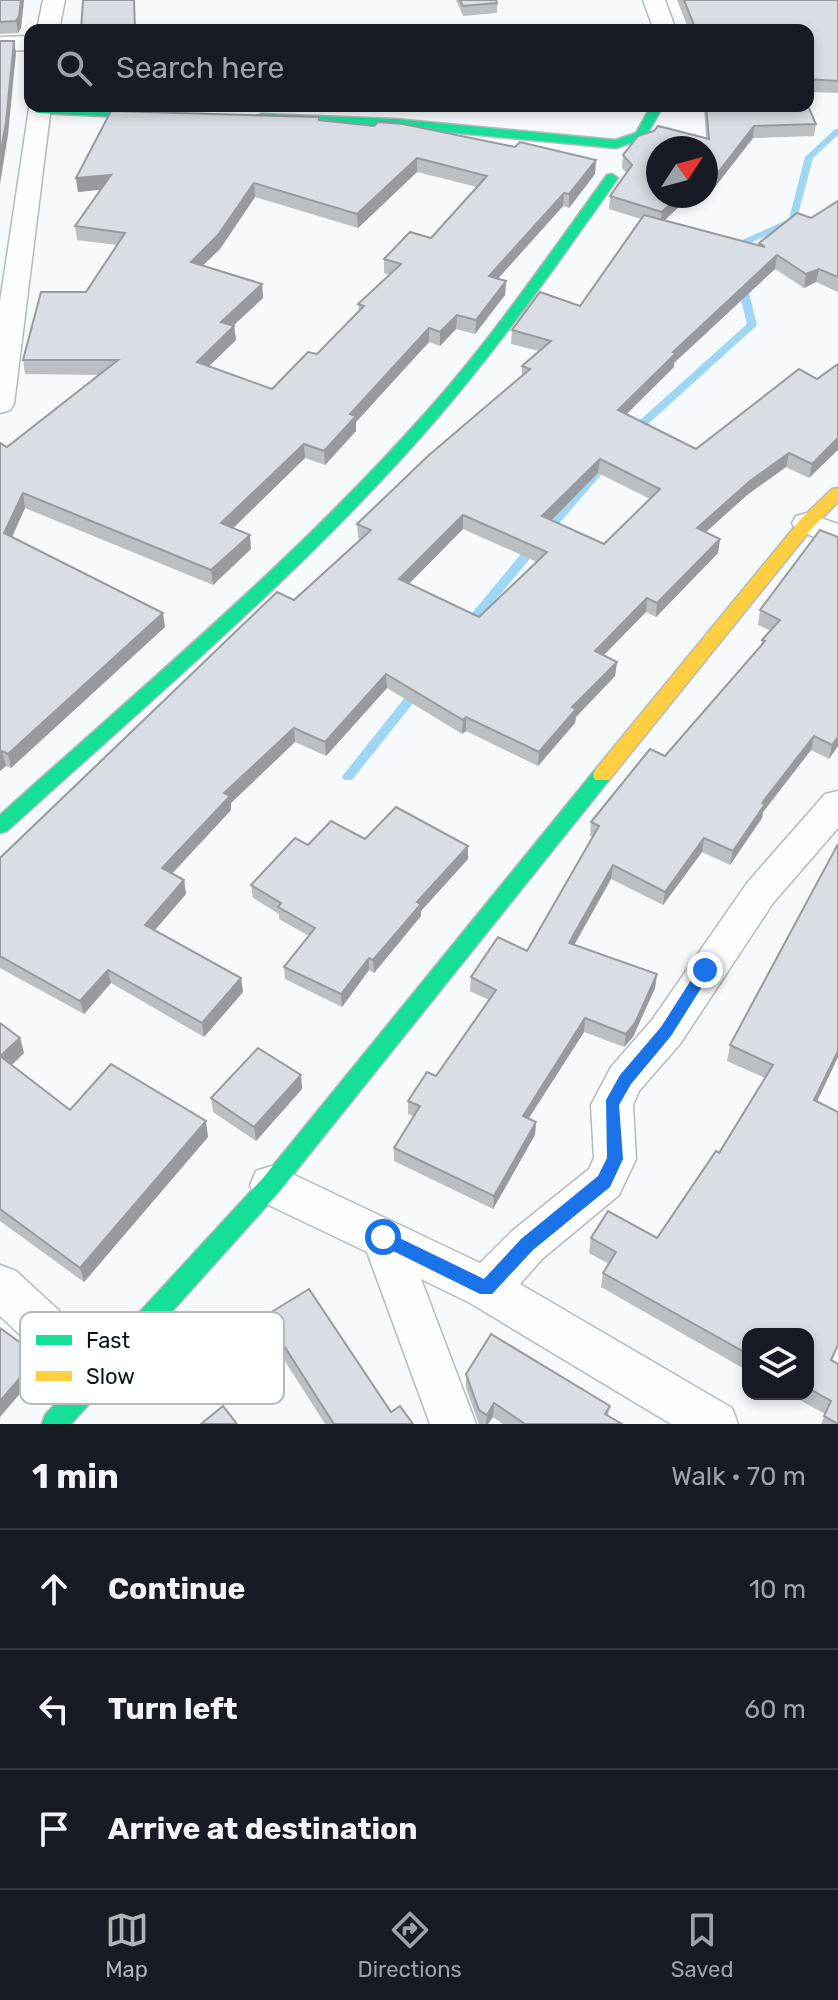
<!DOCTYPE html>
<meta charset="utf-8">
<style>
body{margin:0;font-family:Rubik,sans-serif;background:#20242c;color:#f1f3f6}
.controls{position:absolute;right:24px;bottom:24px;display:grid;overflow:hidden;border-radius:16px;box-shadow:0 4px 12px #0003}
.controls button{width:72px;height:72px;display:grid;place-items:center;padding:0;border:0;border-bottom:2px solid #363941;background:#171b24;color:#f1f3f6;font:40px sans-serif}
.compass{position:absolute;left:646px;top:136px;width:72px;height:72px;border-radius:50%;background:#171b24;box-shadow:0 4px 12px #0003;rotate:54deg}
.stop{position:absolute;width:24px;height:24px;margin:-18px;border:6px solid #1a73e8;border-radius:50%;background:#fff}
.stop.end{background:#1a73e8;border-color:#fff;box-shadow:0 2px 8px #0008}
.list{margin:0;padding:0;list-style:none}
h2{display:flex;justify-content:space-between;align-items:center;height:104px;margin:0;padding:0 32px;font-size:34px}
h2 small{font-size:26px;font-weight:400;color:#9ea1a6}
.list li{display:grid;grid-template-columns:52px 1fr auto;gap:24px;align-items:center;box-sizing:border-box;height:120px;padding:0 32px;border-top:2px solid #363941}
.list b{display:block;font-size:30px;white-space:nowrap}
.list em{font-size:26px;font-style:normal;color:#9ea1a6}
.icon{flex:none;width:44px;height:44px;fill:none;stroke:currentColor;stroke-width:2;stroke-linecap:round;stroke-linejoin:round}
.map{position:relative;flex:none;width:838px;height:1424px;overflow:hidden}
.search{position:absolute;background:#171b24;box-shadow:0 4px 12px #0003;left:24px;right:24px;top:24px;height:88px;display:flex;align-items:center;gap:20px;box-sizing:border-box;padding:0 28px;border-radius:16px;color:#9ea1a6;font-size:30px}
.sheet{height:464px;background:#171b24}
nav{display:flex;justify-content:space-around;align-items:center;box-sizing:border-box;height:112px;border-top:2px solid #363941;background:#171b24;font-size:22px;color:#9ea1a6}
nav a{display:grid;justify-items:center;gap:4px}
nav .on{color:#aeb3b6}
.map>svg:first-child{display:block}
</style>
<div class="map">
<svg width="838" height="1424" viewBox="0 0 838 1424">
<rect width="100%" height="100%" fill="#f7fafc"/>
<g fill="none" stroke-linecap="round" stroke-linejoin="round">
<g fill="#9fd6f4" fill-rule="evenodd">
<path d="M835,129H838V135L813,158L796,222L737,249H731V245L789,219L805,157Z"/>
<path d="M741,278L746,281L757,325L755,327L637,434H629V430L747,324L736,281Z"/>
<path d="M602,464L607,467L606,469L550,534H542L541,532L542,530L598,465Z"/>
<path d="M534,542L539,546L538,549L471,630H463L461,627L463,624L530,543Z"/>
<path d="M418,685L424,689L422,692L352,780H344L342,777L344,774L414,686Z"/>
</g>
<g stroke="#b3babd" stroke-width="3">
<g id="street">
<path d="M43,0H65L59,30H37Z"/>
<path d="M643,0H665L676,30H654Z"/>
<path d="M30,36V50L0,51V37Z"/>
<path d="M30,102V106H51L14,404L10,410L0,413V302Z"/>
<path d="M807,513L838,524V546L796,530L792,523L796,516Z"/>
<path d="M838,791V828L773,903L680,1044L639,1091L633,1105L636,1159L619,1195L542,1259L520,1284L732,1408L738,1424H671L470,1303L421,1279L476,1424H430L367,1252L256,1199L250,1185L256,1171L271,1166L286,1171L480,1263L512,1231L589,1169L594,1158L591,1105L611,1067L652,1020L747,883L825,794Z"/>
<path d="M0,1265L16,1271L115,1362L122,1378L115,1394L99,1400L83,1394L0,1316Z"/>
</g>
</g>
<g stroke="#b3babd" stroke-width="3">
<g id="fast">
<path d="M35,106L168,111L174,115L168,119L39,113L35,112Z"/>
<path d="M651,106H663L645,138L616,148L395,127L261,122L255,118L261,114L395,119L615,140L636,133Z"/>
<path d="M612,174L618,178C561,259 504,340 440,415C310,567 154,697 7,831L0,833V815C145,684 297,558 427,411C493,337 549,255 607,175Z"/>
<path d="M602,768L609,770L611,775L609,780L279,1192L71,1424H42L45,1415L263,1178L595,770Z"/>
</g>
</g>
<g stroke="#b3babd" stroke-width="3">
<path id="slow" d="M838,488V502L813,527L609,780H595L593,775L595,770L801,519L832,489Z"/>
</g>
<use href="#street" fill="#fefeff" fill-rule="evenodd"/>
<use href="#fast" fill="#16e098" fill-rule="evenodd"/>
<use href="#slow" fill="#ffcf43" fill-rule="evenodd"/>
</g>
<g fill="#babfc3" fill-rule="evenodd">
<path d="M0,0H24L21,28L18,33L0,34Z"/>
<path d="M456,0H496L497,3V13L463,16Z"/>
<path d="M677,0H838V93L808,92V30H689Z"/>
<path d="M704,106H808L816,124L814,136L753,138L711,192L710,177L658,196H690L665,220L759,246V243L811,218L838,201V292L816,282L804,288L775,269L674,363V367L626,415L696,449L817,379L838,364L809,478L786,467L747,495L706,532L720,539L718,553L656,617L646,612L604,655L617,662L615,676L576,717L575,723L538,766L466,731L462,734L387,688L326,756L295,742L231,803V810L172,874L184,880L186,894L155,930L241,978L243,992L204,1037L111,983L84,1014L0,968V858L294,600L360,539L358,538L357,524L522,377V366L539,351L511,344L512,330L580,306L641,219L609,209L610,196L627,173L622,168L623,155L706,138ZM598,473L650,499L604,544L551,520ZM463,529L537,562L479,617L408,584Z"/>
<path d="M319,120L515,147L596,160L595,174L569,208L563,206L498,278L506,281L505,295L475,334L456,329L440,346L429,342L356,422V431L325,465L305,458L233,528L251,549L213,585L25,508L12,537L165,627L11,768L6,766L0,771L7,447L100,375L25,374L23,360L86,292L117,245L77,240L75,226L100,190L78,192L76,178ZM417,172L477,187L431,238L384,259V273L390,275L358,304L359,311L317,354L272,389L209,366L236,340L234,326H233L263,298L262,284L203,265L220,249L255,197L358,228Z"/>
<path d="M820,530L838,746L829,759L811,750L763,812L762,818L730,865L702,852L663,905L611,879L574,945L657,974L655,988L633,1037L624,1047L584,1032L528,1119L536,1122L535,1135L493,1209L394,1161V1148L413,1116L408,1114V1101L436,1076L489,1000L470,991L471,977L527,951L593,837L590,836L591,822L665,756L761,645L762,640L771,631L758,625L760,610Z"/>
<path d="M365,839L468,846V859L421,911V916L374,973L369,970L342,1007L285,979L284,967L309,936L279,919V914L253,898L251,885L308,845Z"/>
<path d="M838,844V1057L817,1101L832,1361L838,1424H821L825,1414L789,1394H808V1334H748V1371L601,1287L603,1273L609,1264L589,1253L591,1238H657L719,1153L765,1078L727,1061L730,1045Z"/>
<path d="M0,1023L20,1038L24,1053L12,1065L70,1110L208,1137L84,1282L0,1221Z"/>
<path d="M301,1075L302,1089L256,1141L213,1112L211,1098Z"/>
<path d="M265,1316L391,1412L413,1424H325L267,1333Z"/>
<path d="M466,1374L610,1406L608,1415L622,1424H503L493,1417L488,1424H479L466,1388Z"/>
</g>
<g fill="#979b9f">
<path d="M21,0H24L21,28L18,33L16,21Z"/>
<path d="M14,41L16,53L8,135L0,184V157Z"/>
<path d="M754,126L753,138L711,192L713,179Z"/>
<path d="M417,158V172L358,228L357,214Z"/>
<path d="M596,160L595,174L569,208V194Z"/>
<path d="M711,164L710,177L706,180V169Z"/>
<path d="M111,175L113,188L78,192L76,178Z"/>
<path d="M254,183L255,197L220,249L192,276L191,262Z"/>
<path d="M564,193L563,206L488,290L489,276Z"/>
<path d="M678,196H690L660,225L662,212Z"/>
<path d="M777,255L775,269L674,363V367L616,424L618,410L673,352Z"/>
<path d="M819,269L816,282L804,288L806,274Z"/>
<path d="M506,281L505,295L475,334L476,320Z"/>
<path d="M262,284L263,298L222,336L221,322Z"/>
<path d="M457,315L456,329L440,346V332Z"/>
<path d="M234,326L236,340L199,376L197,362Z"/>
<path d="M429,328V342L356,422V431L325,465L324,451L350,414Z"/>
<path d="M838,438V450L809,478L812,464Z"/>
<path d="M304,444L305,458L223,538L221,523Z"/>
<path d="M789,453L786,467L747,495L695,542L697,528L750,481Z"/>
<path d="M600,459L598,473L542,530V516Z"/>
<path d="M23,493L25,508L7,548L4,533Z"/>
<path d="M463,515V529L399,594V579Z"/>
<path d="M250,535L251,549L213,585L211,570Z"/>
<path d="M720,539L718,553L656,617L657,603Z"/>
<path d="M647,598L646,612L594,665L595,651Z"/>
<path d="M163,613L165,627L11,768L8,754Z"/>
<path d="M617,662L615,676L576,717L575,723L538,766L539,752L572,707Z"/>
<path d="M386,674L387,688L326,756L325,742Z"/>
<path d="M466,717V731L462,734L463,720Z"/>
<path d="M294,728L295,742L231,803V810L164,882L162,868L224,793Z"/>
<path d="M814,736L811,750L763,812L762,818L730,865L733,851L762,803Z"/>
<path d="M838,737V746L829,759L832,745Z"/>
<path d="M2,751L6,766L0,771V753Z"/>
<path d="M704,838L702,852L663,905L665,892Z"/>
<path d="M468,846V859L421,911V916L374,973L373,960L417,902Z"/>
<path d="M613,865L611,879L568,956L569,943Z"/>
<path d="M184,880L186,894L147,939L145,925Z"/>
<path d="M369,958V970L342,1007L341,994Z"/>
<path d="M108,970L111,983L84,1014L80,1001Z"/>
<path d="M657,974L655,988L633,1037L624,1047L626,1034Z"/>
<path d="M241,978L243,992L204,1037L202,1023Z"/>
<path d="M585,1018L584,1032L522,1129L523,1116Z"/>
<path d="M20,1038L24,1053L5,1071L0,1056Z"/>
<path d="M838,1051V1057L810,1116L814,1100Z"/>
<path d="M301,1075L302,1089L256,1141L254,1127Z"/>
<path d="M206,1121L208,1137L84,1282L80,1268Z"/>
<path d="M536,1122L535,1135L493,1209L494,1196Z"/>
<path d="M39,1356L43,1367L0,1417V1401Z"/>
<path d="M494,1403L493,1417L488,1424H486L487,1415Z"/>
</g>
<g fill="#d8dee3" stroke="#979b9f" stroke-width="2" fill-rule="evenodd">
<path d="M0,0H21L19,16L16,21L0,22Z"/>
<path d="M83,0H134L135,30H81Z"/>
<path d="M460,0H496L497,3L463,6Z"/>
<path d="M684,0H838V81L808,79V30H696Z"/>
<path d="M0,41H14L6,122L0,157Z"/>
<path d="M706,106H808L816,124L754,126L713,179L711,164L706,169V148H658V196H678L662,212L610,196L632,165L623,155L638,136L654,131L658,126L709,139Z"/>
<path d="M111,111L319,117V120L374,126L378,122L403,124L515,147L520,142L596,160L569,194L564,193L489,276L506,281L476,320L457,315L440,332L429,328L350,414L356,416L324,451L304,444L221,523L250,535L211,570L23,493L4,533L163,613L8,754L2,751L0,753V443L7,447L118,360H23L41,292H86L125,233L75,226L111,175L76,178ZM417,158L487,176L431,238L410,232L384,259L401,264L358,304L364,306L317,354L308,352L272,389L197,362L234,326L221,322L262,284L191,262L218,235L254,183L357,214Z"/>
<path d="M838,201V277L819,269L806,274L777,255L673,352L676,353L618,410L696,449L799,369L817,379L838,364V438L812,464L789,453L750,481L697,528L720,539L657,603L647,598L595,651L617,662L572,707L576,709L539,752L466,717L463,720L386,674L325,742L294,728L224,793L230,796L162,868L184,880L145,925L241,978L202,1023L108,970L80,1001L0,956V858L277,592L294,600L371,530L357,524L429,455L530,369L522,366L551,341L512,330L540,292L580,306L644,215L765,247L759,243L797,213L811,218ZM600,459L660,489L604,544L542,516ZM463,515L547,552L479,617L399,579Z"/>
<path d="M820,530L838,537V737L832,745L814,736L762,803L765,804L733,851L704,838L665,892L613,865L569,943L657,974L635,1023L626,1034L585,1018L523,1116L536,1122L494,1196L394,1148L420,1106L408,1101L427,1072L436,1076L496,990L471,977L498,937L527,951L599,826L591,822L650,749L665,756L765,641L762,640L780,620L760,610Z"/>
<path d="M396,807L468,846L417,902L421,904L373,960L369,958L341,994L284,967L315,928L278,907L281,903L251,885L295,838L308,845L331,821L365,839Z"/>
<path d="M838,844V1051L814,1100L838,1112V1345L831,1360L838,1364V1424L824,1416L831,1401L808,1388V1334H748V1354L603,1273L616,1252L591,1238L608,1211L657,1238L716,1151L719,1153L773,1065L730,1045Z"/>
<path d="M0,1023L20,1038L0,1056L70,1110L111,1064L206,1121L80,1268L0,1209Z"/>
<path d="M258,1048L301,1075L254,1127L211,1098Z"/>
<path d="M309,1289L391,1412L400,1406L413,1424H334L265,1316Z"/>
<path d="M0,1328L39,1356L0,1401Z"/>
<path d="M491,1334L610,1406L605,1414L622,1424H525L494,1403L487,1415L479,1410L466,1374Z"/>
<path d="M223,1406L237,1424H201Z"/>
</g>
<path fill="#1a73e8" d="M705,964L712,970L710,974L671,1036L631,1084L619,1105L623,1159L610,1187L533,1250L492,1294H480L377,1243L375,1237L383,1230L484,1279L521,1239L598,1176L607,1158L606,1100L620,1075L661,1027L700,966Z"/>
<rect x="20" y="1312" width="264" height="92" rx="12" fill="#fff" stroke="#b6b8ba" stroke-width="2"/>
<rect x="36" y="1335" width="36" height="10" fill="#16e098"/>
<rect x="36" y="1371" width="36" height="10" fill="#ffcf43"/>
<g font-size="22" fill="#0a1419">
<text x="86" y="1348">Fast</text>
<text x="86" y="1384">Slow</text>
</g>
</svg>
<div class="controls">
<button><svg class="icon" aria-label="layers" viewBox="0 0 24 24"><path d="M12 4l9 5-9 5-9-5zM3 14l9 5 9-5"/></svg></button>
</div>
<svg class="compass" viewBox="-18 -18 36 36"><path d="M0-13l5 13h-10z" fill="#e53935"/><path d="M0 13l5-13h-10z" fill="#9ea1a6"/></svg>
<div class="stop" style="left:383px;top:1237px"></div>
<div class="stop end" style="left:705px;top:970px"></div>
<div class="search"><svg class="icon" aria-label="search" viewBox="0 0 24 24"><circle cx="10" cy="10" r="6"/><path d="M15 15l6 6"/></svg>Search here</div>
</div>
<section class="sheet">
<h2>1 min<small>Walk · 70 m</small></h2>
<ul class="list">
<li><svg class="icon" aria-label="ahead" viewBox="0 0 24 24"><path d="M12 20V5M6 11l6-6 6 6"/></svg><div><b>Continue</b></div><em>10 m</em></li>
<li><svg class="icon" aria-label="left" viewBox="0 0 24 24"><path d="M17 20v-9H6M10 6l-5 5 5 5"/></svg><div><b>Turn left</b></div><em>60 m</em></li>
<li><svg class="icon" aria-label="arrive" viewBox="0 0 24 24"><path d="M6 21V4h12l-3 4 3 4H6"/></svg><div><b>Arrive at destination</b></div></li>
</ul>
</section>
<nav>
<a class="on"><svg class="icon" aria-label="map" viewBox="0 0 24 24"><path d="M3 6l6-2 6 2 6-2v14l-6 2-6-2-6 2zM9 4v14M15 6v14"/></svg>Map</a>
<a><svg class="icon" aria-label="directions" viewBox="0 0 24 24"><path d="M12 3l9 9-9 9-9-9zM9 14v-3h6M13 9l2 2-2 2"/></svg>Directions</a>
<a><svg class="icon" aria-label="saved" viewBox="0 0 24 24"><path d="M7 4h10v16l-5-4-5 4z"/></svg>Saved</a>
</nav>
